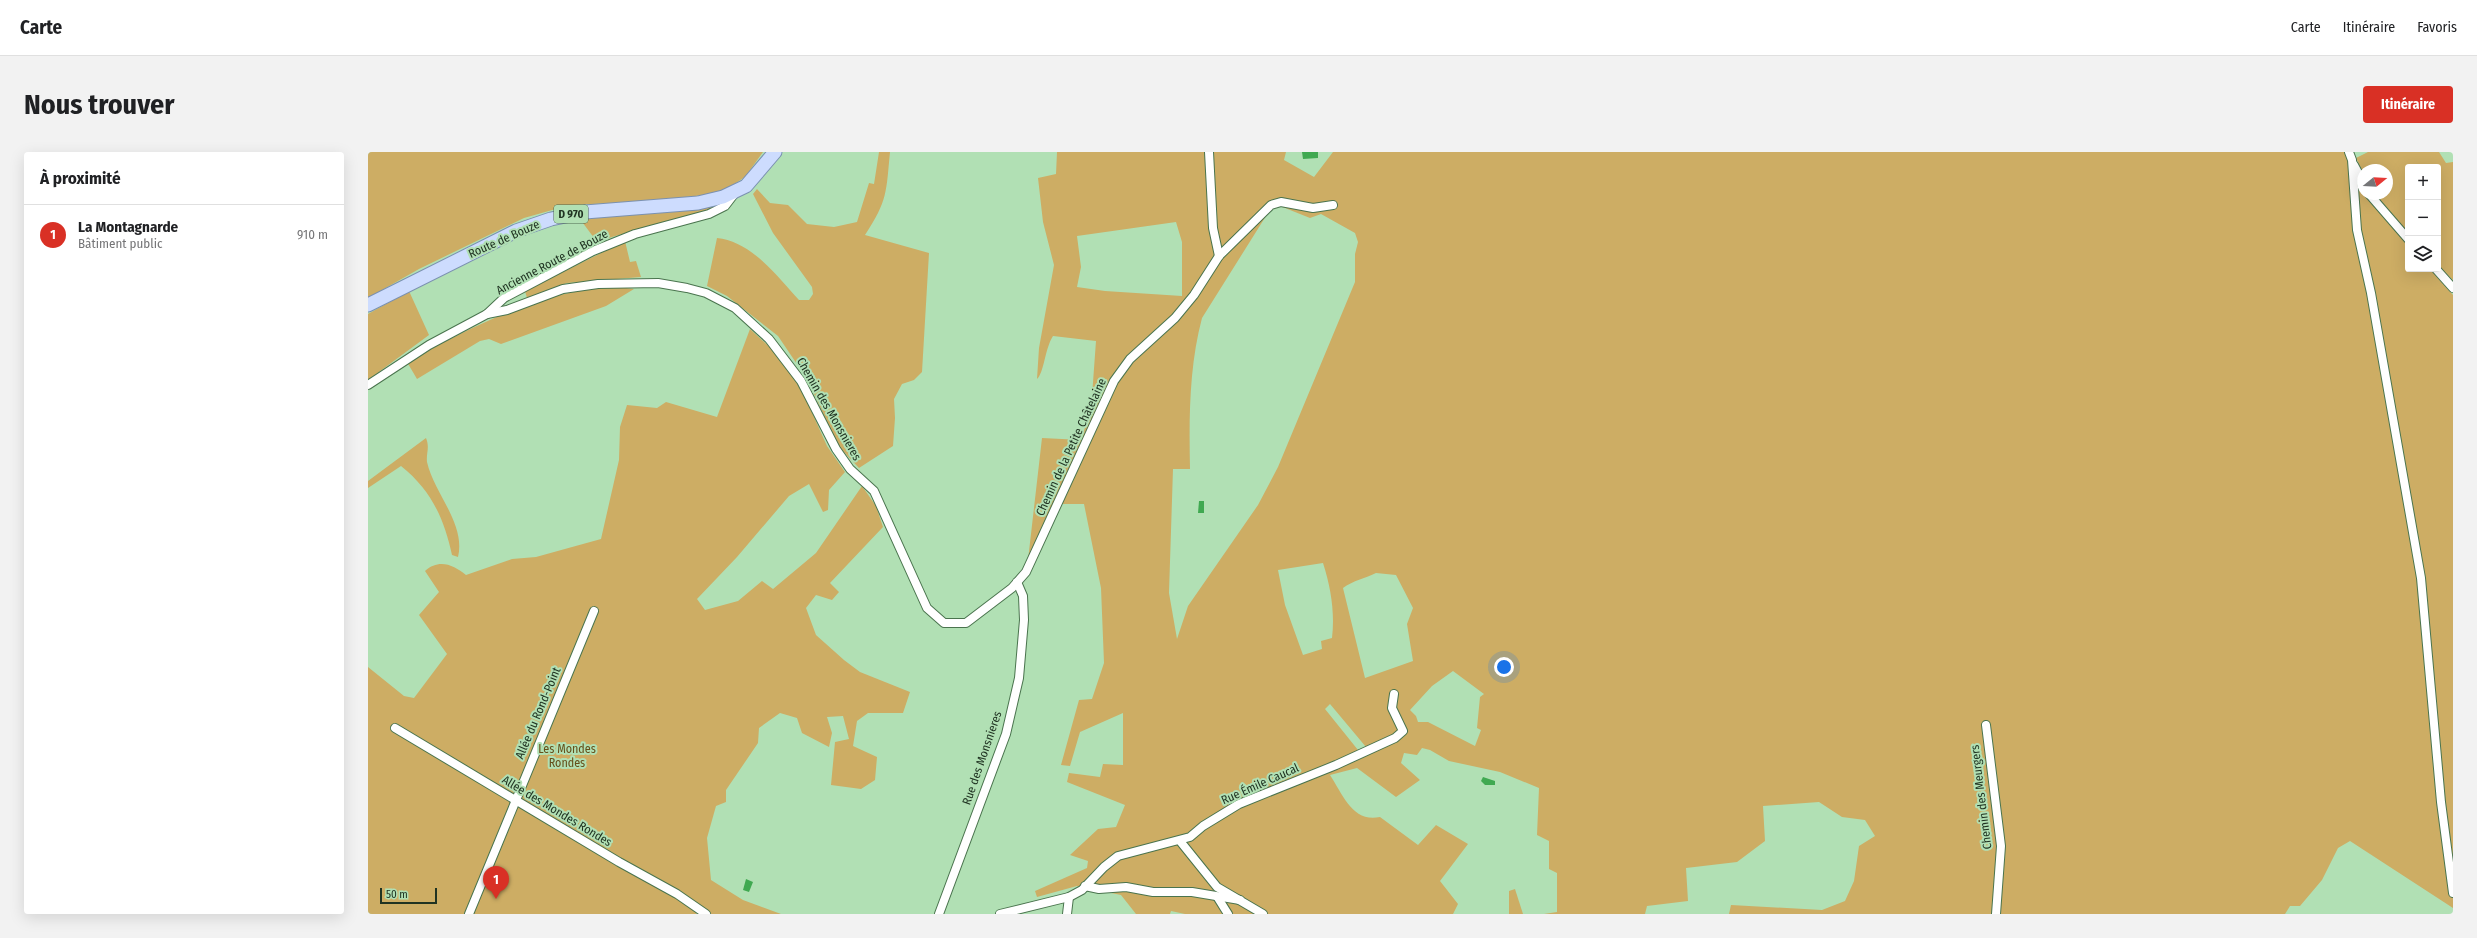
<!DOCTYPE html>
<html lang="fr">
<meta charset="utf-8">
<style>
body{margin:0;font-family:"Fira Sans Condensed",sans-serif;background:#f2f2f2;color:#202124}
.controls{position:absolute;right:12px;top:12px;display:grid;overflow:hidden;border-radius:4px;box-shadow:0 4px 16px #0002}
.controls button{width:36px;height:36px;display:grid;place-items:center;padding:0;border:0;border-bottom:1px solid #e0e0e0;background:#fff;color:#202124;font:20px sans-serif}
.compass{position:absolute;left:1989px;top:12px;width:36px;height:36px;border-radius:50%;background:#fff;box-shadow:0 4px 16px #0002;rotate:72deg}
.scale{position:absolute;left:12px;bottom:10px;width:57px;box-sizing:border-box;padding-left:4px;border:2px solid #203322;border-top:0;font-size:11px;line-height:14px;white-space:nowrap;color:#203322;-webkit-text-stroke:3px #b1e0b4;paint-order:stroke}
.you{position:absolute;left:1136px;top:515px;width:14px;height:14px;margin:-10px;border:3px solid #fff;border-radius:50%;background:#1a73e8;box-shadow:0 0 0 6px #1a73e833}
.badge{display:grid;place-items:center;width:26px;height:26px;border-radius:50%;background:#d93025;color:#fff;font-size:13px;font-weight:700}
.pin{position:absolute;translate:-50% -33px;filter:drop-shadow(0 1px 2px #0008)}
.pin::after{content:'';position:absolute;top:21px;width:14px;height:12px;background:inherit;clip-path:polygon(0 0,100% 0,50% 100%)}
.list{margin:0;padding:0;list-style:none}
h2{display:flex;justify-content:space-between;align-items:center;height:52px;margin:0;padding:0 16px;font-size:17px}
h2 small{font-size:13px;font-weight:400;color:#757577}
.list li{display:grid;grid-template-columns:26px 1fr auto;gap:12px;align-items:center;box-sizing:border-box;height:60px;padding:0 16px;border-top:1px solid #e0e0e0}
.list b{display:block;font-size:15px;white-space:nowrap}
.list p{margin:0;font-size:13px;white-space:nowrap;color:#757577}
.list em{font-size:13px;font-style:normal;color:#757577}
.icon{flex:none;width:22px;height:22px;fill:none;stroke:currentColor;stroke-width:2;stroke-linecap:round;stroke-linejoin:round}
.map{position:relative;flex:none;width:2085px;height:762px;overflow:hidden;border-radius:4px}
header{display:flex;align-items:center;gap:24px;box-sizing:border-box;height:56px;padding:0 20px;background:#fff;border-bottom:1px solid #e0e0e0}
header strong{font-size:19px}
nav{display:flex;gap:22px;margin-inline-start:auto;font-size:14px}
.intro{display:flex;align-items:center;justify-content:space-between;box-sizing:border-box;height:96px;padding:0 24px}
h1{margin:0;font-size:28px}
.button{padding:10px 18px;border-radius:4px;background:#d93025;color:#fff;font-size:14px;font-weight:700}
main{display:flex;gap:24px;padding:0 24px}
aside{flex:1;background:#fff;border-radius:4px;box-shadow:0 4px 16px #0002}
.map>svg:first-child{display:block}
</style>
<header>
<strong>Carte</strong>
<nav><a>Carte</a><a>Itinéraire</a><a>Favoris</a></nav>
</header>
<div class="intro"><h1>Nous trouver</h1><a class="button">Itinéraire</a></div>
<main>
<aside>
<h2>À proximité<small></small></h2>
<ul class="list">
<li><span class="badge">1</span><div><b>La Montagnarde</b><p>Bâtiment public</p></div><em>910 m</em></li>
</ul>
</aside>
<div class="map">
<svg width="2085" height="762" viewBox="0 0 2085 762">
<rect width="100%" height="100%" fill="#b1e0b4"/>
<g fill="#cdad64" fill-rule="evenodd">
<path d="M0,0H395L377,25L357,38L337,43L272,50L202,53L156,66L51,117L0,146Z"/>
<path d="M511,0H522C518,40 520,48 497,83L561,101L554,220L546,228L534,232L526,247L527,266L525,294L491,316L471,295L439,227L410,184L359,144L339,134L349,86C383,89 410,125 431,148H441L445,142L444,135L405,81L385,42L389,37L402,51L420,53L439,72L466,75L489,70L501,31L506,32Z"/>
<path d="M689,0H918L916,8L946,25L965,0H1979L1995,42L2040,92V117H2062L2085,143V756L1982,689L1970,696L1954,728L1932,754H1922L1917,762H1361L1363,753L1454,758L1477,749L1486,729L1491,694L1507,684L1497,668L1474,665L1451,650L1395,654L1397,689L1369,710L1318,716L1320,749L1279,754L1277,762H1176L1189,760V721L1181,717V689L1169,683L1171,636L1132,620L1081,609L1062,598L1054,596L1049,603L1036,601L1033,611L1052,628L1028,645L989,616L962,623C975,643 985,671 1012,665L1050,693L1068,673L1100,692L1072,729L1090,752L1085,762H817L803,759L802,762H768L753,743L709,734L669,745L667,739L719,716L720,709L702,703L730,677L748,675L757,653L699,630L701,621L732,625L735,612L755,613V561L712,580L702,614L693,613L711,548L724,547L736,511L733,436L716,352H692L660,408L674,286L714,288L724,244L728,189L685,184C677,196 676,221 669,227L671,196L686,113L675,70L670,26L688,22ZM912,54L942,66L953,62L987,81L990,90L987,102V130L910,315L890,353L820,454L809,487L801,441L805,317H822C821,267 821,215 834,166L898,64L906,56ZM808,70L814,90V144L737,139L709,135L713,115L709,84ZM955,411C963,436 967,461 964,486L953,489L954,497L935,503L917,453L910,418ZM1008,421L1028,423L1045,456L1039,472L1045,509L997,526L975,436C986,428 996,427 1008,421ZM1085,519L1116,542L1112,545L1109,576L1113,578L1107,594L1060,570H1050L1048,564L1042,558L1064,534ZM962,552L998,595L990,598L957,557Z"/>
<path d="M2000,0H2071L2078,11L2085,10V128L2070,114V15H2040V81L2007,42H2019V18L1995,20L1988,6Z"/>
<path d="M351,52V54C311,68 269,76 229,90L212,67C258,60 306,65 351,52Z"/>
<path d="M257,89L262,110L268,109L273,125L199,131L159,146L157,139Z"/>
<path d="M251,135L266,137L238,154L133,192L121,187L112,189L49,227L39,210C92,181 151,150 211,139C224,136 238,136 251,135Z"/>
<path d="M41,139L61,183L0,228V162Z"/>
<path d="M382,177L407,200L429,227L459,294L477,320L461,338L460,358L455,360L441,332L421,344L369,405L329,447L337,458L370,449L394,429L405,437L448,401L494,334L508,354L515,375L462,431L471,440L464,448L448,443L438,456L448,483L476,508L492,520L542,540L535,561H500L489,569L485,594L509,605L507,628L493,637L463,633L467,590L481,587L475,564L459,565L464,581L461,595L434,581L429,566L412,561L391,576L390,591L358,638V650L348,654L339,686L343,728L375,748L413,762H343L332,755L328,762H0V515L36,544L46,546L79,502L51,463L71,440L57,419C71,406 86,413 98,423L144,407L168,405L233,387L251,308L252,275L259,253L289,256L298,250L349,265Z"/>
<path d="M58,286C62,296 58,301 59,310C66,341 98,372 90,405L84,403C76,366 63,338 33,314L0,336V329Z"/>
<path d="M1147,737L1155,762H1141V739Z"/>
</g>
<g fill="#40a951">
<path d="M934,0H950V6L935,7Z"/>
<path d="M831,349H836V361H830Z"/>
<path d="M1115,625L1127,629V633H1117L1113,629Z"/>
<path d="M378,727L385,730L381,740L375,738Z"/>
</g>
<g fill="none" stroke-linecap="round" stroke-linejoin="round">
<g stroke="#4a744e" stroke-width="10">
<g id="street">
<path d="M841,0L845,76L851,104"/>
<path d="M1981,0L1984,8L1989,78L2003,141L2053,426L2073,650L2085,741"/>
<path d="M1986,13L1995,30"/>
<path d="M2001,42L2040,87"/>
<path d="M2068,117L2085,136"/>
<path d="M119,162L139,158L195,137L230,132L290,131L319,136L338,141L367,156L401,187L433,229L468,297L482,317L506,339L559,456L576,471H598L644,436L658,420L746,229L762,207L807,166L826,143L851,104L903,53L913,50L945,56L965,53"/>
<path d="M0,233L61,193L119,162L136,146L225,99L267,82L341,62L357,54L367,41"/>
<path d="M1618,573L1633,694L1628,762"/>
<path d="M27,576L251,710L309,742L338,762"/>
<path d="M812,689L849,735L895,762"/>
<path d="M717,734L731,737L758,735L785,740H824L872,748"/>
<path d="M850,746L860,762"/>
<path d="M101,762L226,459"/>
<path d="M571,762L638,582L651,526L656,468L655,444L649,430"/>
<path d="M632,762L701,745L714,738L736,715L750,704L822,685L835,674L871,652L968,613L1027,586L1035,579L1024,556L1026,542"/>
<path d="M699,762L701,745"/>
</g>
</g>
<g stroke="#7b91b0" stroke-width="15">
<path id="primary" d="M0,153L148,79L183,67L217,60L330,51L355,45L378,34L407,0"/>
</g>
<use href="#street" stroke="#fff" stroke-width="8"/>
<use href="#primary" stroke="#cddcfe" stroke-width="13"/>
</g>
<g text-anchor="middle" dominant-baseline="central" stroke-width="4" stroke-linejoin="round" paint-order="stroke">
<rect fill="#b1e0b4" stroke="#4c674e" stroke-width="1" x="186" y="53" width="34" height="18" rx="3"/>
<g font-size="11" font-weight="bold" fill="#203322">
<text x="203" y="62">D 970</text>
</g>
<g font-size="12" fill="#203322" stroke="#b1e0b4">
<text transform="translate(136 87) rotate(-24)">Route de Bouze</text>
<text transform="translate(184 110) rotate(-28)">Ancienne Route de Bouze</text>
<text transform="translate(461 257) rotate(60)">Chemin des Monsnieres</text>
<text transform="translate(703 295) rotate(-65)">Chemin de la Petite Châtelaine</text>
<text transform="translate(170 561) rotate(-67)">Allée du Rond-Point</text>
<text transform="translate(614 606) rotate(-71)">Rue des Monsnieres</text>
<text transform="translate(892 632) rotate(-24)">Rue Émile Caucal</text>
<text transform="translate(1613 645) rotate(-97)">Chemin des Meurgers</text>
<text transform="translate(189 659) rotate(31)">Allée des Mondes Rondes</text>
</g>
<g font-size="12" fill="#654f1a" stroke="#b1e0b4">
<text x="199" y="597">Les Mondes<tspan x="199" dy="14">Rondes</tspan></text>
</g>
</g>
</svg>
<div class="controls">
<button>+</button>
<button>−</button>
<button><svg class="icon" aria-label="layers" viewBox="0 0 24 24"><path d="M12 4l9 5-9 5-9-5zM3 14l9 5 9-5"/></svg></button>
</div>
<svg class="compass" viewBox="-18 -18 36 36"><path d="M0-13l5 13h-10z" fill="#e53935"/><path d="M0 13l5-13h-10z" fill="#757577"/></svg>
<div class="scale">50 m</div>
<div class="you"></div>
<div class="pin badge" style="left:128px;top:747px">1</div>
</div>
</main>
